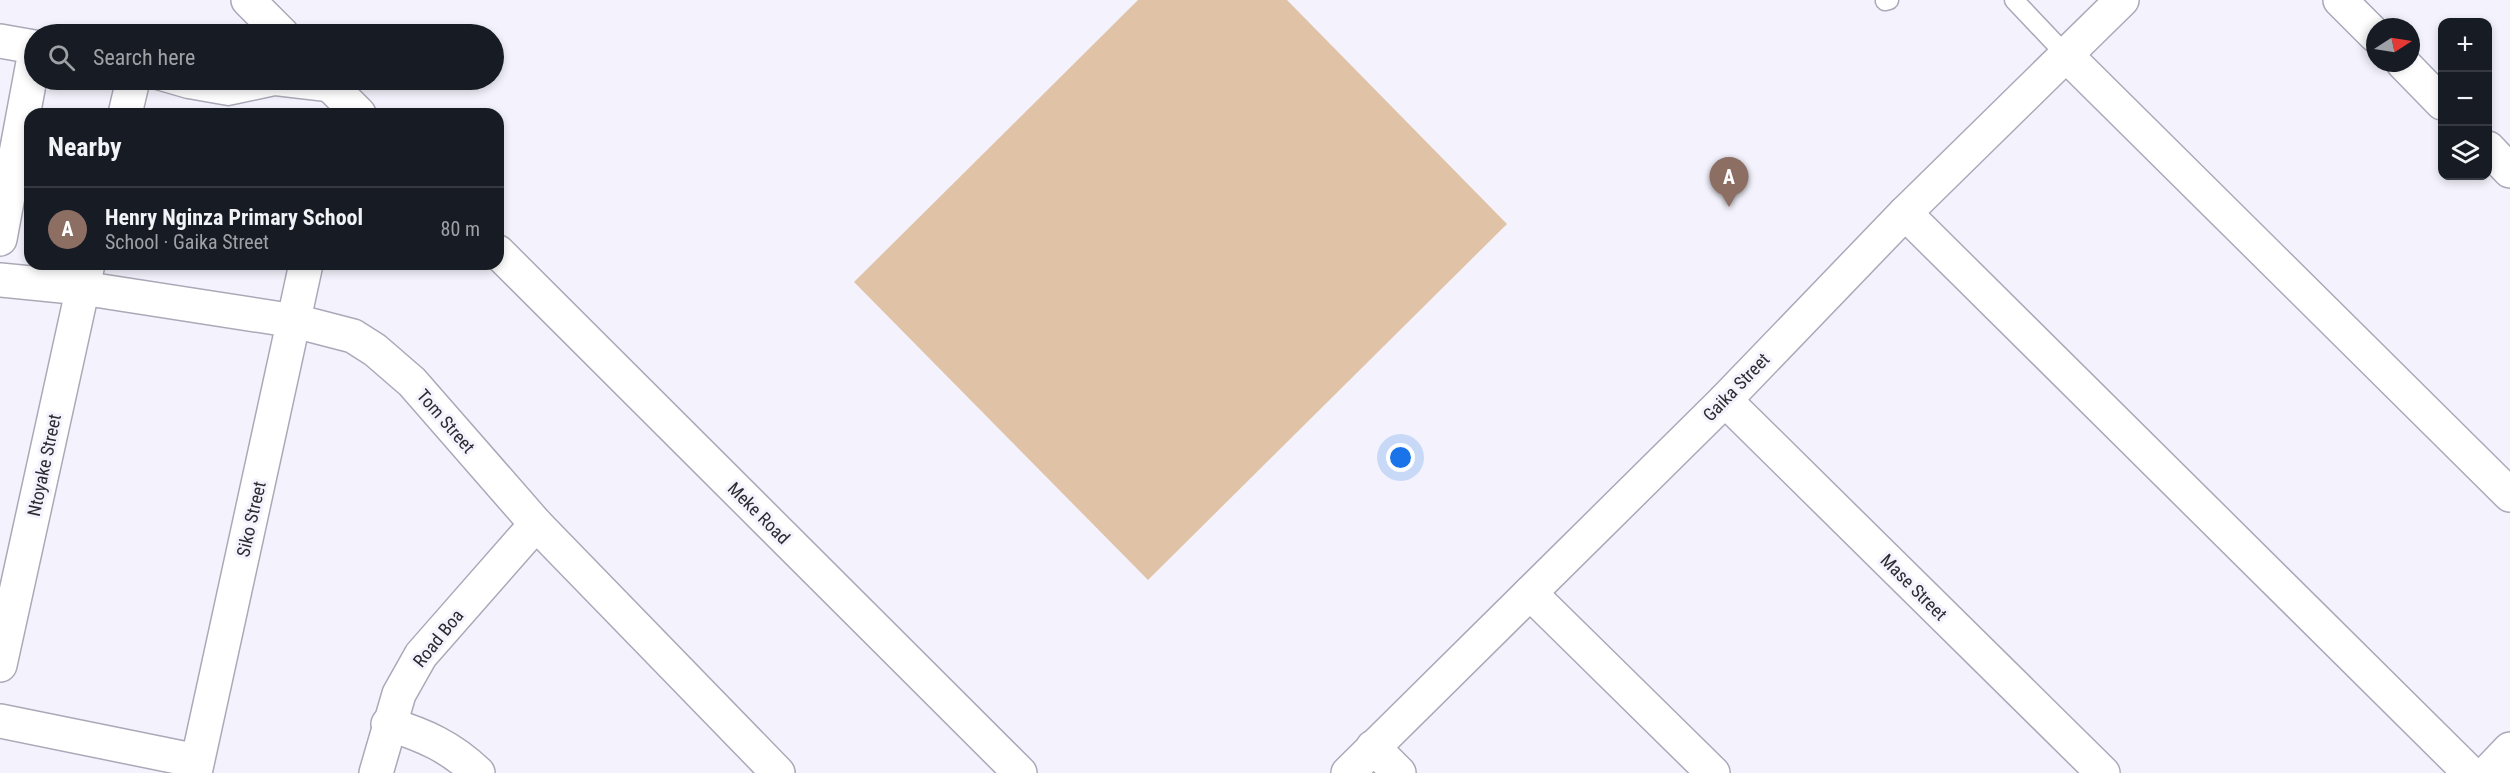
<!DOCTYPE html>
<meta charset="utf-8">
<style>
body{margin:0;font-family:"Roboto Condensed",sans-serif;background:#20242c;color:#f1f3f6}
.controls{position:absolute;right:18px;top:18px;display:grid;overflow:hidden;border-radius:12px;box-shadow:0 3px 9px #0003}
.controls button{width:54px;height:54px;display:grid;place-items:center;padding:0;border:0;border-bottom:2px solid #363941;background:#171b24;color:#f1f3f6;font:30px sans-serif}
.compass{position:absolute;left:2366px;top:18px;width:54px;height:54px;border-radius:50%;background:#171b24;box-shadow:0 3px 9px #0003;rotate:78deg}
.you{position:absolute;left:1401px;top:458px;width:21px;height:21px;margin:-15px;border:4px solid #fff;border-radius:50%;background:#1a73e8;box-shadow:0 0 0 9px #1a73e833}
.badge{display:grid;place-items:center;width:39px;height:39px;border-radius:50%;background:#1a73e8;color:#fff;font-size:20px;font-weight:700}
.pin{position:absolute;translate:-50% -50px;filter:drop-shadow(0 2px 3px #0008)}
.pin::after{content:'';position:absolute;top:32px;width:21px;height:18px;background:inherit;clip-path:polygon(0 0,100% 0,50% 100%)}
.list{margin:0;padding:0;list-style:none}
h2{display:flex;justify-content:space-between;align-items:center;height:78px;margin:0;padding:0 24px;font-size:26px}
h2 small{font-size:20px;font-weight:400;color:#9ea1a6}
.list li{display:grid;grid-template-columns:39px 1fr auto;gap:18px;align-items:center;box-sizing:border-box;height:84px;padding:0 24px;border-top:2px solid #363941}
.list b{display:block;font-size:22px;white-space:nowrap}
.list p{margin:0;font-size:20px;white-space:nowrap;color:#9ea1a6}
.list em{font-size:20px;font-style:normal;color:#9ea1a6}
.icon{flex:none;width:33px;height:33px;fill:none;stroke:currentColor;stroke-width:2;stroke-linecap:round;stroke-linejoin:round}
.map{position:relative;flex:none;width:2510px;height:773px;overflow:hidden}
.search{position:absolute;background:#171b24;box-shadow:0 3px 9px #0003;left:24px;top:24px;width:480px;height:66px;display:flex;align-items:center;gap:15px;box-sizing:border-box;padding:0 21px;border-radius:33px;color:#9ea1a6;font-size:22px}
.panel{position:absolute;background:#171b24;box-shadow:0 3px 9px #0003;left:24px;top:108px;width:480px;height:162px;border-radius:18px}
.map>svg:first-child{display:block}
</style>
<div class="map">
<svg width="2510" height="773" viewBox="0 0 2510 773">
<rect width="100%" height="100%" fill="#f4f3fd"/>
<path fill="#e0c3a7" d="M1138,0H1287L1507,224L1148,580L854,282Z"/>
<g fill="none" stroke-linecap="round" stroke-linejoin="round">
<g stroke="#aaa9b8" stroke-width="21">
<g id="service">
<path d="M2014,0L2067,56"/>
<path d="M1885,1L1889,0"/>
<path d="M157,80L188,89L228,96L275,86L335,93"/>
</g>
</g>
<g stroke="#aaa9b8" stroke-width="36">
<g id="minor">
<path d="M2340,0L2375,35"/>
<path d="M0,41L34,47"/>
<path d="M2067,56L2510,495"/>
<path d="M2403,63L2442,103"/>
<path d="M125,114L133,80"/>
<path d="M2488,148L2510,171"/>
<path d="M1905,213L2470,773"/>
<path d="M0,239L34,57"/>
<path d="M0,280L82,288L295,321L353,336L375,350L412,382L536,524L778,773"/>
<path d="M1725,400L2103,773"/>
<path d="M1530,593L1713,773"/>
<path d="M0,665L88,264"/>
<path d="M0,721L197,761"/>
<path d="M388,724C424,735 451,747 478,773"/>
<path d="M1373,747L1399,773"/>
<path d="M195,773L306,264"/>
<path d="M376,773L399,694L421,655L536,524"/>
<path d="M1348,773L1725,400L1905,213L2122,0"/>
</g>
</g>
<g stroke="#aaa9b8" stroke-width="36">
<g id="tertiary">
<path d="M248,0L282,34"/>
<path d="M325,80L359,114"/>
<path d="M498,252L1020,773"/>
<path d="M2487,773L2510,749"/>
</g>
</g>
<use href="#service" stroke="#fff" stroke-width="18"/>
<use href="#minor" stroke="#fff" stroke-width="33"/>
<use href="#tertiary" stroke="#fff" stroke-width="33"/>
</g>
<g text-anchor="middle" dominant-baseline="central" stroke-width="6" stroke-linejoin="round" paint-order="stroke">
<g font-size="18" fill="#2b2b31" stroke="#f4f3fd">
<text transform="translate(1736 387) rotate(-46)">Gaika Street</text>
<text transform="translate(446 421) rotate(49)">Tom Street</text>
<text transform="translate(44 465) rotate(-78)">Ntoyake Street</text>
<text transform="translate(759 513) rotate(45)">Meke Road</text>
<text transform="translate(251 519) rotate(-77)">Siko Street</text>
<text transform="translate(1914 587) rotate(45)">Mase Street</text>
<text transform="translate(438 638) rotate(-51)">Road Boa</text>
</g>
</g>
</svg>
<div class="controls">
<button>+</button>
<button>−</button>
<button><svg class="icon" aria-label="layers" viewBox="0 0 24 24"><path d="M12 4l9 5-9 5-9-5zM3 14l9 5 9-5"/></svg></button>
</div>
<svg class="compass" viewBox="-18 -18 36 36"><path d="M0-13l5 13h-10z" fill="#e53935"/><path d="M0 13l5-13h-10z" fill="#9ea1a6"/></svg>
<div class="you"></div>
<div class="pin badge" style="left:1729px;top:207px;background:#8d6e63">A</div>
<div class="search"><svg class="icon" aria-label="search" viewBox="0 0 24 24"><circle cx="10" cy="10" r="6"/><path d="M15 15l6 6"/></svg>Search here</div>
<section class="panel">
<h2>Nearby<small></small></h2>
<ul class="list">
<li><span class="badge" style="background:#8d6e63">A</span><div><b>Henry Nginza Primary School</b><p>School · Gaika Street</p></div><em>80 m</em></li>
</ul>
</section>
</div>
